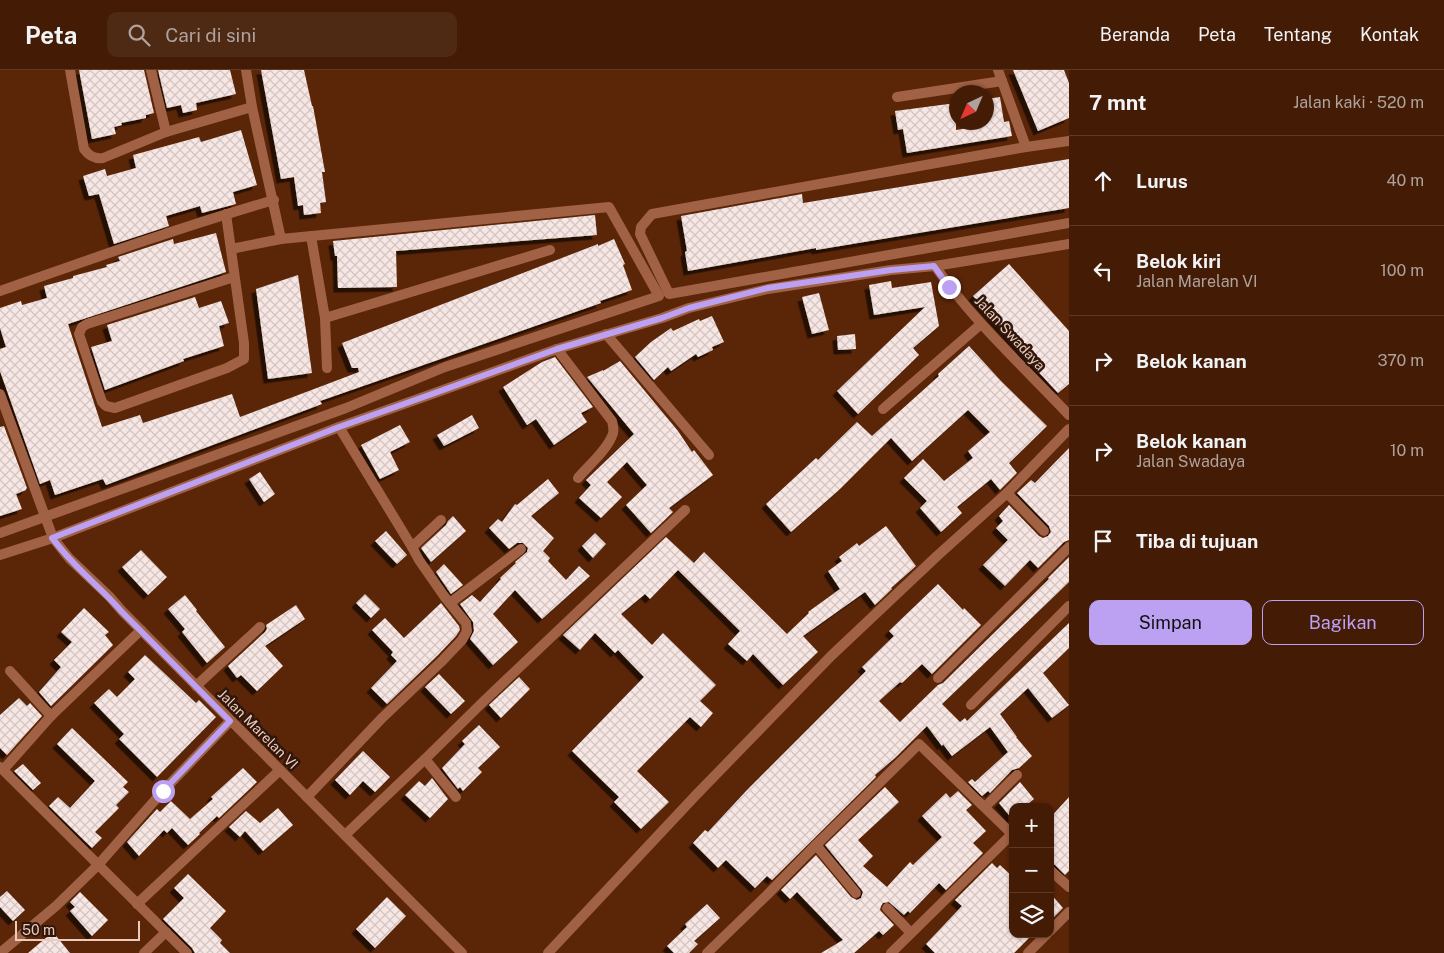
<!DOCTYPE html>
<html lang="id">
<meta charset="utf-8">
<style>
body{margin:0;font-family:"Public Sans",sans-serif;background:#4e2914;color:#f1f3f6}
.controls{position:absolute;right:15px;bottom:15px;display:grid;overflow:hidden;border-radius:10px;box-shadow:0 1px 4px #0004}
.controls button{width:45px;height:45px;display:grid;place-items:center;padding:0;border:0;border-bottom:1px solid #5c3a28;background:#441c06;color:#f1f3f6;font:25px sans-serif}
.compass{position:absolute;left:949px;top:15px;width:45px;height:45px;border-radius:50%;background:#441c06;box-shadow:0 1px 4px #0004;rotate:224deg}
.scale{position:absolute;left:15px;bottom:12px;width:125px;box-sizing:border-box;padding-left:5px;border:2px solid #eeccbd;border-top:0;font-size:14px;line-height:18px;white-space:nowrap;color:#eeccbd;-webkit-text-stroke:4px #30170c;paint-order:stroke}
.stop{position:absolute;width:15px;height:15px;margin:-11px;border:4px solid #bca0f2;border-radius:50%;background:#fff}
.stop.end{background:#bca0f2;border-color:#fff;box-shadow:0 1px 5px #0008}
.list{margin:0;padding:0;list-style:none}
h2{display:flex;justify-content:space-between;align-items:center;height:65px;margin:0;padding:0 20px;font-size:21px}
h2 small{font-size:16px;font-weight:400;color:#afa19b}
.list li{display:grid;grid-template-columns:32px 1fr auto;gap:15px;align-items:center;box-sizing:border-box;height:90px;padding:0 20px;border-top:1px solid #5c3a28}
.list b{display:block;font-size:19px;white-space:nowrap}
.list p{margin:0;font-size:16px;white-space:nowrap;color:#afa19b}
.list em{font-size:16px;font-style:normal;color:#afa19b}
.actions{display:flex;gap:10px;padding:15px 20px}
.actions a{flex:1;padding:11px 0;border:1px solid #bca0f2;border-radius:10px;text-align:center;font-size:18px;color:#bca0f2}
.actions .main{background:#bca0f2;color:#111}
.icon{flex:none;width:28px;height:28px;fill:none;stroke:currentColor;stroke-width:2;stroke-linecap:round;stroke-linejoin:round}
.map{position:relative;flex:none;width:1069px;height:883px;overflow:hidden}
header{display:flex;align-items:center;gap:30px;box-sizing:border-box;height:70px;padding:0 25px;background:#441c06;border-bottom:1px solid #5c3a28}
header strong{font-size:24px}
nav{display:flex;gap:28px;margin-inline-start:auto;font-size:18px}
.search{width:350px;height:45px;background:#4e2914;display:flex;align-items:center;gap:12px;box-sizing:border-box;padding:0 18px;border-radius:10px;color:#afa19b;font-size:19px}
main{display:flex}
aside{flex:1;background:#441c06}
.map>svg:first-child{display:block}
</style>
<header>
<strong>Peta</strong>
<div class="search"><svg class="icon" aria-label="search" viewBox="0 0 24 24"><circle cx="10" cy="10" r="6"/><path d="M15 15l6 6"/></svg>Cari di sini</div>
<nav><a>Beranda</a><a>Peta</a><a>Tentang</a><a>Kontak</a></nav>
</header>
<main>
<div class="map">
<svg width="1069" height="883" viewBox="0 0 1069 883">
<defs>
<pattern id="building-cross-hatch" width="8" height="8" patternUnits="userSpaceOnUse" patternTransform="scale(1.25)"><rect width="8" height="8" fill="#f6e6e4"/><path d="M0 0l8 8M0 8l8-8" fill="none" stroke="#d3c4c2"/></pattern>
<filter id="shadow"><feDropShadow dx="-4.5" dy="4.5" stdDeviation="0" flood-color="#0009"/></filter>
</defs>
<rect width="100%" height="100%" fill="#5b2508"/>
<g fill="url(#building-cross-hatch)" filter="url(#shadow)">
<path d="M79,0H144L154,43L146,45V48L121,53L122,55L114,57L116,64L92,69Z"/>
<path d="M158,0H230L236,24L196,33L197,40L183,43L181,35L167,38Z"/>
<path d="M261,0H304L312,36H313L325,102H322L326,132L320,133L321,143L304,145L303,135L298,136L294,107L281,109Z"/>
<path d="M1013,0H1064L1069,13V48L1038,61Z"/>
<path d="M1000,27L1004,52L1009,51L1012,66L907,83L903,59L898,60L895,41L956,33V60L986,55V29Z"/>
<path d="M241,60L257,115L233,122L236,134L202,143L200,136L166,146L169,156L114,174L99,124L89,126L83,106L105,99L107,106L136,98L133,85L199,67L201,72Z"/>
<path d="M1069,89V138L816,180V178L688,201L685,182L687,181L681,146L802,124L803,133Z"/>
<path d="M595,145L597,165L396,181L397,217L338,218L337,186H335L333,171Z"/>
<path d="M216,163L226,202L68,254L102,357L140,345L143,353L232,324L240,347L359,302L358,298H352L342,273L598,174V176L614,169L625,194L623,195L632,220L600,231L601,233L320,331L322,334L106,415L103,409L55,425L50,410L40,414L0,301V279L6,277L0,258V238L21,231L22,235L47,228L44,216L73,208V206L107,197L106,195L120,191L118,187L173,169L174,174Z"/>
<path d="M1009,194L1069,261V314L1058,323L1020,282L1022,280L973,226Z"/>
<path d="M298,205L312,303L268,309L256,219Z"/>
<path d="M891,211L892,218L931,212L939,256L913,278L919,285L858,344L837,321L925,237L874,245L869,215Z"/>
<path d="M819,223L829,260L812,264L802,227Z"/>
<path d="M195,227L199,238L221,231L229,253L219,256L224,276L183,289L184,291L105,320L91,277L112,271L107,255Z"/>
<path d="M712,246L724,272L712,277L713,280L698,287L696,284L671,301L668,297L654,310L635,287L651,272L671,258L673,261L699,249L700,251Z"/>
<path d="M855,264L856,279L838,280L837,266Z"/>
<path d="M969,276L1001,311L1047,356L1009,393L1017,403L1000,420L991,409L957,437L962,443L941,462L920,438L927,431L904,408L923,389L944,411L973,388L968,381L990,362L968,340L912,391L891,368L840,419L791,462L766,434L816,388L818,390L857,352L872,366L939,306L938,304Z"/>
<path d="M555,287L593,337L581,343L587,352L554,375L536,349L527,355L503,317L542,292Z"/>
<path d="M620,291L678,361L692,382L694,380L713,405L669,438L673,442L651,463L626,435L647,415L627,392L607,412L622,427L601,448L579,428L591,415L586,410L634,364L587,307L603,300V301Z"/>
<path d="M472,345L479,358L444,376L437,365Z"/>
<path d="M400,355L410,372L390,382L399,400L380,409L361,375Z"/>
<path d="M4,356L27,418L26,419V420L16,424L22,439L0,446V357Z"/>
<path d="M1069,378V470L1064,472L1038,498L1030,490L1005,516L983,495L1008,470L996,458L1003,451L999,446L1009,435L1039,466L1043,468L1048,466L1051,462L1049,456L1017,423L1031,410L1035,413Z"/>
<path d="M260,402L275,424L264,432L249,409Z"/>
<path d="M548,409L559,423L531,446L554,468L543,481L550,488L548,491L566,510L579,496L590,506L542,549L515,520L493,544L518,572L493,595L470,569L474,561L473,552L460,534L472,525L480,532L501,509L500,508L516,493L515,492L527,482L528,478L523,473H517L509,479L489,458L498,449L502,452L515,434L517,435Z"/>
<path d="M453,446L466,461L431,492L421,478L446,455L448,451Z"/>
<path d="M886,456L916,496L891,518L892,519L875,535L865,522L803,566L818,582L783,615L753,584L747,591L728,574L740,561L678,500L650,529L645,524L621,544L652,575L663,563L716,615L700,631L713,643L701,657L690,647L637,701L669,732L641,759L614,732L619,727L572,681L644,607L618,580L615,583L595,563L580,580L563,565L666,467L694,493L704,482L787,564L809,543L808,542L840,519L828,501L842,491L839,487L857,473L859,476Z"/>
<path d="M386,461L407,485L397,494L375,471Z"/>
<path d="M595,463L606,474L593,488L582,476Z"/>
<path d="M141,480L167,507L148,525L122,497Z"/>
<path d="M1069,487V512L942,634L960,652L965,648L967,651L1069,553V578L1043,603L1069,635L1052,648L1028,618L1000,644L1017,667H1016L1032,686L1019,698L1012,700L990,723L988,721L982,726L968,712L972,709L975,712L1008,682L990,657L952,686L943,674L942,676L927,656L896,687L875,705L876,707L772,810L767,806L755,818L726,790L718,798L693,773L705,760L708,762L748,719L866,601L862,597L894,566L889,561L938,514L963,540L964,538L981,555L932,604L922,594L902,613L900,612L879,631L900,652L938,615L943,613L1049,509L1048,508Z"/>
<path d="M444,494L463,515L451,524L436,502Z"/>
<path d="M365,524L380,539L371,548L356,533Z"/>
<path d="M185,525L197,540L196,541L225,577L207,593L182,562L185,559L168,539Z"/>
<path d="M441,533L459,556L460,560L456,566L438,585L387,634L371,618L397,591L391,585L393,582L372,560L385,548L404,568Z"/>
<path d="M296,535L305,549L265,576L283,596L257,621L241,605L237,608L228,596L265,562L267,559L266,555Z"/>
<path d="M84,538L109,562L105,565L113,575L51,636L39,622L61,597L54,590L72,572L61,562Z"/>
<path d="M145,585L196,633L199,630L216,647L157,707L119,669L124,664L94,633L109,619L117,627L135,609L128,602Z"/>
<path d="M439,604L465,631L451,644L425,617Z"/>
<path d="M519,607L530,619L501,648L489,635Z"/>
<path d="M19,628L27,636L30,633L42,646L7,685L0,678V645Z"/>
<path d="M479,655L500,677L478,698L482,702L463,721L460,717L458,719L442,698L465,674L462,671Z"/>
<path d="M72,658L128,712L123,717L129,722L116,735L119,738L95,762L102,768L92,778L49,736L58,727L70,738L95,711L57,674Z"/>
<path d="M363,681L390,707L375,722L363,711L350,725L335,710Z"/>
<path d="M23,694L41,713L33,720L14,701Z"/>
<path d="M243,698L257,712L219,748L217,746L199,763L200,764L188,775L172,758L167,763L164,760L139,786L127,772L157,739L160,742L171,731L190,749L213,729L211,727Z"/>
<path d="M432,708L448,729L430,748L405,725L419,711L425,716Z"/>
<path d="M1020,712L1034,729L1024,737H1013V750L999,733Z"/>
<path d="M885,717L899,732L858,770L873,786L863,796L887,817L910,792L913,795L942,767L922,746L946,723L950,728L958,721L972,735L966,740L986,761L973,773L983,783L946,820L939,813L910,843L908,841L904,845L889,832L883,833L881,836L880,840L894,855L883,865L879,861L854,883H821L843,870L797,822L790,829L781,820L816,785L851,827L857,830L861,828L863,822L861,819L825,775Z"/>
<path d="M1069,727V801L1065,805L1055,795L1050,793V748Z"/>
<path d="M278,738L293,755L263,781L245,761L240,767L229,757L246,741L260,753Z"/>
<path d="M992,793L997,798L1000,795L1013,807V864H1033L1014,883H935L926,874L962,836L955,830Z"/>
<path d="M188,804L226,841L210,858L222,870L220,873L230,883H195L192,878L163,849L184,828L174,818Z"/>
<path d="M7,821L25,840L13,851L0,837V827Z"/>
<path d="M80,822L108,850L92,866L70,841L75,837L70,832Z"/>
<path d="M1050,823L1063,838L1052,849L1050,846Z"/>
<path d="M387,827L406,846L375,878L356,859Z"/>
<path d="M707,834L720,848L694,871L698,874L689,883H674L667,876L687,857L685,854Z"/>
<path d="M53,862L70,883H28Z"/>
</g>
<g fill="none" stroke-linecap="round" stroke-linejoin="round">
<g stroke="#a16144" stroke-width="10">
<path d="M70,0L84,79C89,86 94,89 103,88L166,62L252,37"/>
<path d="M151,0L166,62"/>
<path d="M998,0L1002,11"/>
<path d="M897,27L1002,11L1026,77"/>
<path d="M1069,71L1026,77L652,144L641,157L640,164L669,224L1069,153"/>
<path d="M226,144L244,273V289L227,298L115,338L106,336L102,332L79,264L82,257L87,254L234,207"/>
<path d="M311,166L325,248L550,180"/>
<path d="M231,179L281,169"/>
<path d="M935,196C973,251 1023,296 1069,345"/>
<path d="M0,221C91,189 181,157 274,130"/>
<path d="M325,248L327,298"/>
<path d="M606,264L709,385"/>
<path d="M557,279L612,351C613,356 615,361 612,366C606,381 588,396 578,408"/>
<path d="M0,324L53,468L69,488L109,526L122,541L462,883"/>
<path d="M883,339L981,254"/>
<path d="M1007,423L1044,461"/>
<path d="M0,463L346,338L445,297L659,226L609,137L281,169L252,37L246,0"/>
<path d="M412,477L441,450"/>
<path d="M0,485L53,468L339,357L432,324L557,279L662,248L689,238L768,219L891,200L935,196L1069,174"/>
<path d="M450,533L521,479"/>
<path d="M10,601L51,646"/>
<path d="M938,608L1069,477"/>
<path d="M196,616L260,557"/>
<path d="M971,635L1069,536"/>
<path d="M425,689L456,727"/>
<path d="M0,697L187,883"/>
<path d="M3,700L51,646L141,560"/>
<path d="M307,727L383,647L443,590L462,570L467,561L466,553L444,526L419,490L412,477L339,357"/>
<path d="M985,737L1017,705"/>
<path d="M345,765L425,689L485,630L685,440"/>
<path d="M816,775L856,823"/>
<path d="M1050,800L1069,817"/>
<path d="M137,834L280,700"/>
<path d="M887,838L911,863"/>
<path d="M1050,861L1069,842"/>
<path d="M0,883L56,836L98,795L163,721L230,651"/>
<path d="M144,883L166,862"/>
<path d="M548,883L696,725L831,586L937,486L1007,423L1069,359"/>
<path d="M707,883L767,825L816,775L919,674L1012,764"/>
<path d="M891,883L1012,764L1013,765"/>
<path d="M1028,883L1047,864"/>
</g>
</g>
<g fill="none" stroke-linecap="round" stroke-linejoin="round">
<path stroke="#bca0f2" stroke-width="6" d="M163,721L230,651L122,542C106,523 86,507 70,489C63,482 58,475 52,468L339,357L432,324L557,279L662,248L689,238L768,218L891,200L934,196L949,217"/>
</g>
<g text-anchor="middle" dominant-baseline="central" stroke-width="5" stroke-linejoin="round" paint-order="stroke">
<g font-size="14" fill="#eeccbd" stroke="#30170c">
<text transform="translate(1010 263) rotate(47)">Jalan Swadaya</text>
<text transform="translate(258 659) rotate(45)">Jalan Marelan VI</text>
</g>
</g>
</svg>
<div class="controls">
<button>+</button>
<button>−</button>
<button><svg class="icon" aria-label="layers" viewBox="0 0 24 24"><path d="M12 4l9 5-9 5-9-5zM3 14l9 5 9-5"/></svg></button>
</div>
<svg class="compass" viewBox="-18 -18 36 36"><path d="M0-13l5 13h-10z" fill="#e53935"/><path d="M0 13l5-13h-10z" fill="#afa19b"/></svg>
<div class="scale">50 m</div>
<div class="stop" style="left:163px;top:721px"></div>
<div class="stop end" style="left:949px;top:217px"></div>
</div>
<aside>
<h2>7 mnt<small>Jalan kaki · 520 m</small></h2>
<ul class="list">
<li><svg class="icon" aria-label="ahead" viewBox="0 0 24 24"><path d="M12 20V5M6 11l6-6 6 6"/></svg><div><b>Lurus</b></div><em>40 m</em></li>
<li><svg class="icon" aria-label="left" viewBox="0 0 24 24"><path d="M17 20v-9H6M10 6l-5 5 5 5"/></svg><div><b>Belok kiri</b><p>Jalan Marelan VI</p></div><em>100 m</em></li>
<li><svg class="icon" aria-label="right" viewBox="0 0 24 24"><path d="M7 20v-9h11M14 6l5 5-5 5"/></svg><div><b>Belok kanan</b></div><em>370 m</em></li>
<li><svg class="icon" aria-label="right" viewBox="0 0 24 24"><path d="M7 20v-9h11M14 6l5 5-5 5"/></svg><div><b>Belok kanan</b><p>Jalan Swadaya</p></div><em>10 m</em></li>
<li><svg class="icon" aria-label="arrive" viewBox="0 0 24 24"><path d="M6 21V4h12l-3 4 3 4H6"/></svg><div><b>Tiba di tujuan</b></div></li>
</ul>
<div class="actions"><a class="main">Simpan</a><a>Bagikan</a></div>
</aside>
</main>
